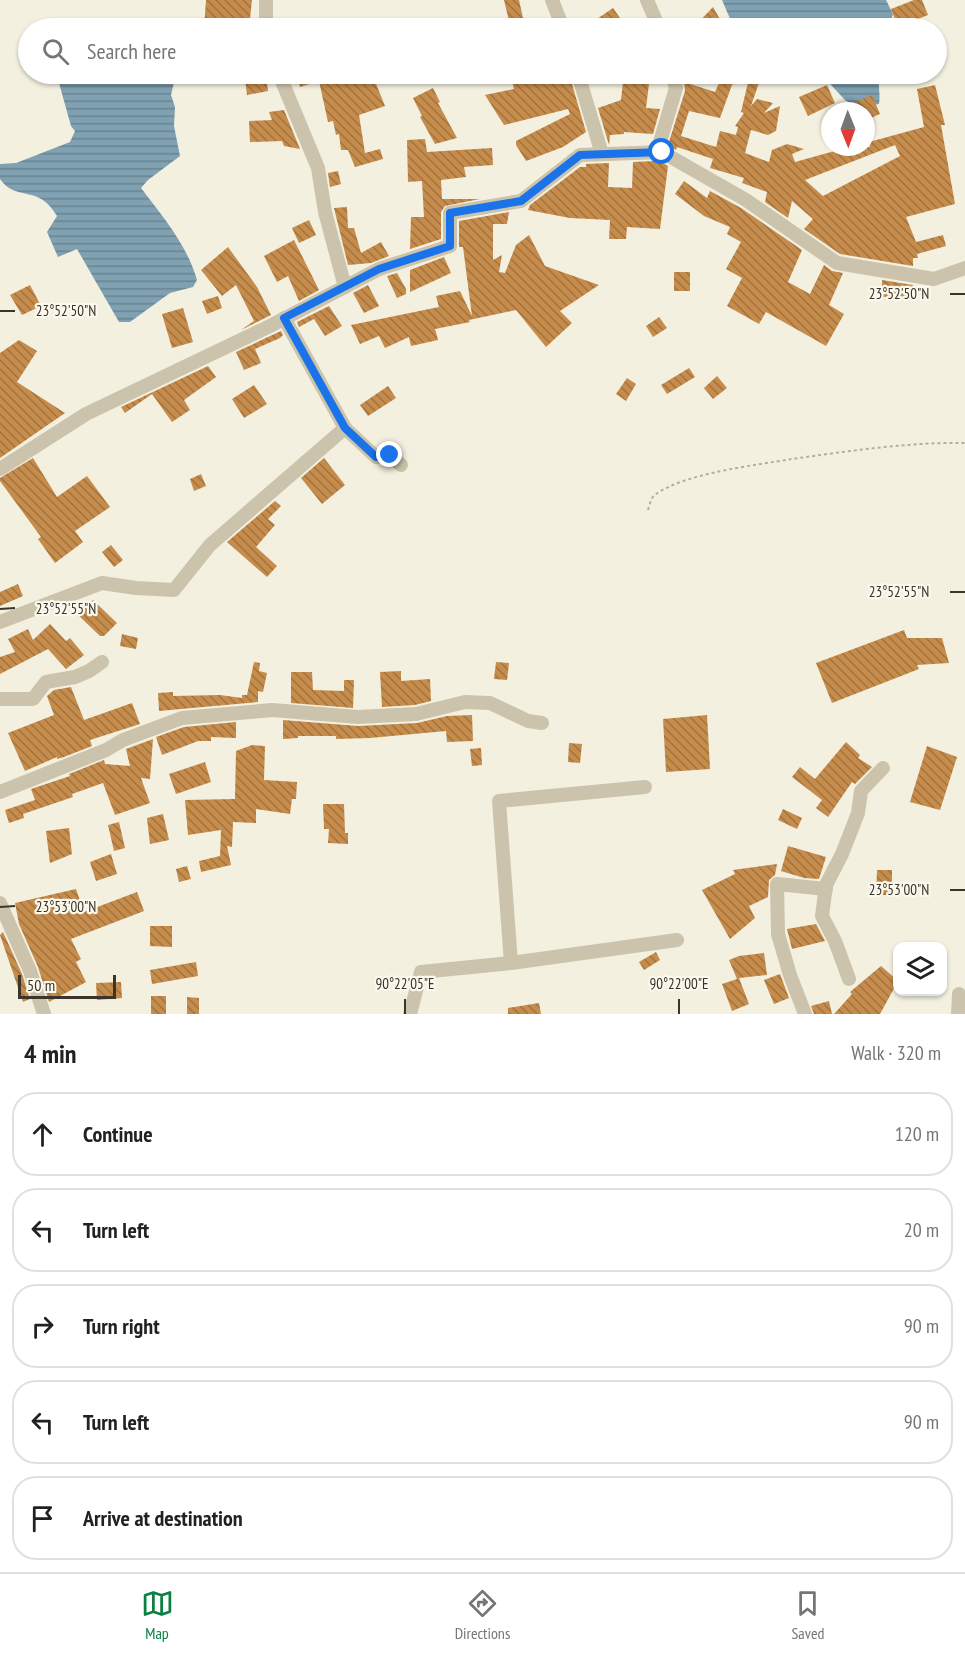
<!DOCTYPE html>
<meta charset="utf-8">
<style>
body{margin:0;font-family:"PT Sans Narrow",sans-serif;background:#f6f6f6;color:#202124}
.controls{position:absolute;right:18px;bottom:18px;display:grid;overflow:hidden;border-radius:12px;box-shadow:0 2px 4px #0004}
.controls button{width:54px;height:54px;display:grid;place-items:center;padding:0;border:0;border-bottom:2px solid #e0e0e0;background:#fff;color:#202124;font:30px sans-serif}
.compass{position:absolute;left:821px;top:102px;width:54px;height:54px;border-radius:50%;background:#fff;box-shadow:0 2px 4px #0004;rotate:179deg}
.scale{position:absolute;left:18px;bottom:15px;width:98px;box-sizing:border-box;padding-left:6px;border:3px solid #3a342b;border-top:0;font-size:16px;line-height:21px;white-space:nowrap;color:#3a342b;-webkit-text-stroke:4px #fbf8ed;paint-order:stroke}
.stop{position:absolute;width:18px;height:18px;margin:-14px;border:4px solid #1a73e8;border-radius:50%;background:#fff}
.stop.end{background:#1a73e8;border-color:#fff;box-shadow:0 2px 6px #0008}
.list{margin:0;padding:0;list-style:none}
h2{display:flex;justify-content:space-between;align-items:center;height:78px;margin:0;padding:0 24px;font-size:26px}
h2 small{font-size:20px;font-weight:400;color:#757577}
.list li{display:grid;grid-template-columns:39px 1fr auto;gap:18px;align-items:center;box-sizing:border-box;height:84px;margin:0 12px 12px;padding:0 12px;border:2px solid #e0e0e0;border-radius:24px}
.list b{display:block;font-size:22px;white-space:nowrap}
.list em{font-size:20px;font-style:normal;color:#757577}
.icon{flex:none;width:33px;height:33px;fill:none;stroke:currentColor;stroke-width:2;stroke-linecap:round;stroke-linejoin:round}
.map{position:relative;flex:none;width:965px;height:1014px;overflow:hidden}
.search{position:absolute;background:#fff;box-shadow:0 2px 4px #0004;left:18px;right:18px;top:18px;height:66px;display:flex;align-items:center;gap:15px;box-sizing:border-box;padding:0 21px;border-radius:33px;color:#757577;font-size:22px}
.sheet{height:558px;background:#fff}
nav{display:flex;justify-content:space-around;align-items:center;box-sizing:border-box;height:84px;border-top:2px solid #e0e0e0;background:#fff;font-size:16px;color:#757577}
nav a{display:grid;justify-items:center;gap:3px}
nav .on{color:#0b8043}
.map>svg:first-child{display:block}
</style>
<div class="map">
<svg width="965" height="1014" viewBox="0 0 965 1014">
<defs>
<pattern id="water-rules" width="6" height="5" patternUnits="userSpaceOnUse" patternTransform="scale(1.5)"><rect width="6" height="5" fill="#7fa1b1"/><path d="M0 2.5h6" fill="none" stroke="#698490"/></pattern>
<pattern id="building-back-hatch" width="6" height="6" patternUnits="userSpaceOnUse" patternTransform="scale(1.5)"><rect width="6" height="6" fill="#c68c4c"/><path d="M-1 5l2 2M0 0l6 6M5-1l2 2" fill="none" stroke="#a2733f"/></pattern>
</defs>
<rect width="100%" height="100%" fill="#f3f0e0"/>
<g fill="url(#water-rules)">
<path d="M722,0H886L893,14L889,28H734Z"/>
<path d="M104,74H172L174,82L171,95L175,107L174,126L180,156L148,180L141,188C163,217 187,245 197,280L193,287L170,293L130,322H119L77,249L58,257L47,232L57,216C38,183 17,203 0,179V164L16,163L70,142L75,131L71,126L59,83Z"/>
<path d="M821,74H880C877,84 881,94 879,104L858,108L845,100Z"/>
</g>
<g fill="url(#building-back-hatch)" fill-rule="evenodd">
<path d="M206,0H252L250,19L224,18L226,28H204Z"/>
<path d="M504,0H519L523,18L509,21Z"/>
<path d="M914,0H922L928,15L898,27L891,9Z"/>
<path d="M713,7L725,28H693Z"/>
<path d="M613,8L627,28H600L594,21Z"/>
<path d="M304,74H372L385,106L359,115L365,153L380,149L383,159L355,167L348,150H341L339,134L336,135L333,121L328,122L319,81L300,87L297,76Z"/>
<path d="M542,74H569L586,132L563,147L526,161L516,145V141L570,114L568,109L504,125L485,95L514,89L512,81Z"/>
<path d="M723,74H736L720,118L689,111L681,136L716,147L720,131L736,135L738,127L735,126L744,113L741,112L750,74H762L751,106L757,99L773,103L764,113L780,106L776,131L768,135L751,130L745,153L769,162L772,150L787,144L804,149L792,154L795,162L849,147H870L869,142L924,127L917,89L935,85L945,125H941L955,204L906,217L916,242L943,235L946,246L917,254L918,258H913V266L840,254L804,229L813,219L792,201L788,218L765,202L767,192L742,183L744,178L710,168L713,159L677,147L676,150L668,145L685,91L684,82L715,92ZM895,145L900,156L823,196L805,180Z"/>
<path d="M266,76L268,91L247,95L245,79Z"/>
<path d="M623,81L649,84L646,108L660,109L653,134L624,132V134L610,135L609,145L598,108L621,100Z"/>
<path d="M827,85L835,103L808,116L799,97Z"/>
<path d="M433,88L440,102L438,103L457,138L435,144L420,117L422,116L413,98Z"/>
<path d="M872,95L880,114L866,120V111H836Z"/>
<path d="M284,110L300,149L284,146L282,141L250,142L249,121L272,120L269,112Z"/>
<path d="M425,139L427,152L492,148L493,165L464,167L466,177L441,180L442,199H480L445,206L441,212V239L410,249L411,217H424L422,181L408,182L407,140Z"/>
<path d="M656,161H660L668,166L660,229L627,227L626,239H609L610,220L570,218L528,210L530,205L580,167H586V164L609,163L608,187L632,188L633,162Z"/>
<path d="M338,171L341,184L330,187L328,173Z"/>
<path d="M684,181L707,198L710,191L741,208L802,250L788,282L810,294L824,265L832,271L843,273L829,305L844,314L826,346L766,312L759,324L727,306L742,278L726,269L741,242L727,234L730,227L704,216L675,194Z"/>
<path d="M347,207L348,228H354L361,253L381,242L389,256L371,263L348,265L334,208Z"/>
<path d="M509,212L507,224H493V260L502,255L499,272L505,273L516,245L529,235L545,266L599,285L560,311L572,323L546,347L516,310L469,320L470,322L435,329L438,340L411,346L409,337L385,348L379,336L360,344L351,325L439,307L436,296L460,291L472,316L463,247H459V221Z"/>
<path d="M309,220L316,235L299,243L292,228Z"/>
<path d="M294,240L319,290L299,301L288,276L277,282L264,256Z"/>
<path d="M228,247L257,287L271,315L241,330L254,321L236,285L222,296L201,270Z"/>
<path d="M444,257L451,273L410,292V270Z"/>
<rect x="674" y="272" width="16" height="19"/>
<path d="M397,273L406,289V294L397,298L387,276Z"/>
<path d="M882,280L913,285V296L882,297Z"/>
<path d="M30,285L41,306L22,315L10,295Z"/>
<path d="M368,285L379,306L364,313L353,293Z"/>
<path d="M218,296L222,308L207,314L202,301Z"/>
<path d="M329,306L342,326L325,336L314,319L299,327L297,322Z"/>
<path d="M183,308L193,342L172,348L162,314Z"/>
<path d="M659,317L667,328L653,337L646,326Z"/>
<path d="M281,331L283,335L280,338L255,349L261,363L244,370L236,352Z"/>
<path d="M19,340L37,351L17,382L65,413L0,458V353Z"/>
<path d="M208,366L216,377L184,400L190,410L172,422L152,394L125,413L121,407Z"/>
<path d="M689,368L695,377L667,394L661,385Z"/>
<path d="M717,376L727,388L713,399L704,388Z"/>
<path d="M627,378L636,384L626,401L616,394Z"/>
<path d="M254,385L267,404L244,418L232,399Z"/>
<path d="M388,386L396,398L368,416L360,405Z"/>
<path d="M33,458L57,497L87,476L110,507L75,531L83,542L55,563L38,539L41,537L0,481V478Z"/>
<path d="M324,458L345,485L322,504L301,478Z"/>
<path d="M201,474L206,486L194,491L190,479Z"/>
<path d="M275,501L281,506L268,519L275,525L256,547L277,566L267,577L227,542Z"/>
<path d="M111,545L123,560L114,567L102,552Z"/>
<path d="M18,584L23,596L0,606V592Z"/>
<path d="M93,600L117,623L104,636H100L78,615Z"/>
<path d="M50,624L66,641L70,638L84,655L66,669L48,649L0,674V657L15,652L8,639L28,629L33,640Z"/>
<path d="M904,630L907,638H942L949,663L917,665L919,669L832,703L816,663Z"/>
<path d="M122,634L138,638L136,649L120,646Z"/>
<path d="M254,662L260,663L259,671L267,673L263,692L258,691V702L159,711L158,693L173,692V696L220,695L242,698V695H247Z"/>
<path d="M496,662L509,663L507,680L494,679Z"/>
<path d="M401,671V681L430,679L431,701L415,705L382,707L380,672Z"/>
<path d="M291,672H312L313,690L344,691V680H354L353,708L291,703Z"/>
<path d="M71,687L84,720L132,703L140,724L90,740L92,746L64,757L57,759V757L25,771L8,733L54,715L47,696L54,690Z"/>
<path d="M472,715L473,741L447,742L446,731L370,738L336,739V736H298V738L283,739V720L358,726L417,723L447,716Z"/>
<path d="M707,715L710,769L666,772L663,719Z"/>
<path d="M236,722V738L211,737V741H198L162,755L156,737L184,727Z"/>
<path d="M153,739L150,779L141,778L150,803L115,815L103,783L72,794L73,797L23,814L24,818L9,823L5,810L35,800L31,789L70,776L69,774L104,760L105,764L130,766L126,749Z"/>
<path d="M846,742L860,755L858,758L872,767L855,784L852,782L828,817L816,808L822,800L792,777L800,767L815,779Z"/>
<path d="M569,743L582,744L580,763L568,762Z"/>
<path d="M252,745L265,746L264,780L297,782L296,799H292L290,814L256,809V823L233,822L232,847L227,846L231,865L201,872L199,861L220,856L221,830L188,835L185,800L235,799L236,751Z"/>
<path d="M927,746L957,757L940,810L910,802Z"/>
<path d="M481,748L482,765L472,766L470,749Z"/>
<path d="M205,762L211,782L176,794L169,774Z"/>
<path d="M323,804H344L345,833H348V844L328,843L329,829H324Z"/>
<path d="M783,809L802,818L797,829L778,820Z"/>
<path d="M163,814L169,840L150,844L147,818Z"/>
<path d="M119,822L125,848L114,851L108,825Z"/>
<path d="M69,828L72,854L50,863L46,831Z"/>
<path d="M788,846L826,857L819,879L804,878L781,871Z"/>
<path d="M111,854L117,874L96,881L90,862Z"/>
<path d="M777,864L775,875L769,880L768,897L749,906L755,918L730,939L702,890L735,874L733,870Z"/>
<path d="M187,866L191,879L179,882L176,869Z"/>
<path d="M877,870H892V895H876Z"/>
<path d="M76,889L84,912L137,892L144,911L71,939L81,959L76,962L86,982L49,1002L38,967L19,924L15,903Z"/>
<path d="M816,924L825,941L792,949L787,929Z"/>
<path d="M150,926H172V947L150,946Z"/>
<path d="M3,932L22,974L30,999L23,1002L0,935Z"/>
<path d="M656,952L660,960L644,970L639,962Z"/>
<path d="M764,953L767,975L739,978L749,1004L732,1011L722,984L737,979L729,960L739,956Z"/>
<path d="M196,962L198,976L152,984L150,970Z"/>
<path d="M881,966L897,980V983L880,1014H834L852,994L850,992Z"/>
<path d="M780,974L789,998L774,1004L764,980Z"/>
<path d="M121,982L122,998L97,1000L96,983Z"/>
<rect x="151" y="996" width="15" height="18"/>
<path d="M187,997L199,998V1014H187Z"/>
<path d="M829,1001L832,1014H814L811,1006Z"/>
<path d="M539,1003L541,1014H508V1008Z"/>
</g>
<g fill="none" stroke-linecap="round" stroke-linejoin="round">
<path stroke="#b8ae96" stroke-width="2" stroke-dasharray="3 3" stroke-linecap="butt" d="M648,510C650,504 651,497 656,494C686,473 756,465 792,459C849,451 908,442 965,443"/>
<g stroke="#ccc3ac" stroke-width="14">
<path d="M552,0L563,28"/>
<path d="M647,0L659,28"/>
<path d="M266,28V0"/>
<path d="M279,74L318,168L325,212L345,287"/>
<path d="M578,74L602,154"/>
<path d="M657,152L676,88L672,74"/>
<path d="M284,318L345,428L376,457L390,455L401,465"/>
<path d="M0,469L86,414L270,326L379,269L450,246V213L521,201L580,155L662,152L746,200L837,263L934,279L965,268"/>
<path d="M0,622L102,583L136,588L174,590L210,545L345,428"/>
<path d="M0,699H33L46,682L75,677L89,671L102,662"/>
<path d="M0,792L106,750L123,740L182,718L272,710L358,717L416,714L465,702L490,703L528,721L542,723"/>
<path d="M0,903L30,971L44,1014"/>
<path d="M511,963L499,801L645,787"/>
<path d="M849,979L835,941L822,916L826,885L842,854L858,813L861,791L883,768"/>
<path d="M410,1014L421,972L511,963L677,940"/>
<path d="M805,1014L790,975L778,934L777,884L826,889"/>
<path d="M958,1014L959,994"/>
</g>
</g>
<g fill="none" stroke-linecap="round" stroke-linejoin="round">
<path stroke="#1a73e8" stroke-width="8" d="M390,455L376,457L345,428L284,318L379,269L450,246V213L521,201L580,155L662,152"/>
</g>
<path fill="none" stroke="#3a342b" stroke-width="2" d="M950,294H965M0,311H15M950,592H965M0,609L15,608M950,890H965M0,907L15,906M405,999V1014M679,999V1014"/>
<g font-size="15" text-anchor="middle" fill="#3a342b" stroke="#fbf8ed" stroke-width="4.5" stroke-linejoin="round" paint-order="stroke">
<text x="899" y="299">23°52'50"N</text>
<text x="66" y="316">23°52'50"N</text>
<text x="899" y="597">23°52'55"N</text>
<text x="66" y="614">23°52'55"N</text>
<text x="899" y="895">23°53'00"N</text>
<text x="66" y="912">23°53'00"N</text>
<text x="405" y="989">90°22'05"E</text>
<text x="679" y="989">90°22'00"E</text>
</g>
</svg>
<div class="controls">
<button><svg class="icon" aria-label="layers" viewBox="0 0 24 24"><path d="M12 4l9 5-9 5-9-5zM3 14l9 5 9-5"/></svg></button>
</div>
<svg class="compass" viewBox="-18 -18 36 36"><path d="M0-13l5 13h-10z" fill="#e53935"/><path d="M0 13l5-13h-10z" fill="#757577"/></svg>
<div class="scale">50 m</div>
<div class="stop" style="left:662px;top:152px"></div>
<div class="stop end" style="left:390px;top:455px"></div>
<div class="search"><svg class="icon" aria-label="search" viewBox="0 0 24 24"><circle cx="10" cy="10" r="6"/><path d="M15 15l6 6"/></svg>Search here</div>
</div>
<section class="sheet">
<h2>4 min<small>Walk · 320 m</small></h2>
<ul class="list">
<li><svg class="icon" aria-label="ahead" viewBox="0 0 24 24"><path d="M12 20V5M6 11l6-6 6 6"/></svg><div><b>Continue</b></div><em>120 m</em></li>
<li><svg class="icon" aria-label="left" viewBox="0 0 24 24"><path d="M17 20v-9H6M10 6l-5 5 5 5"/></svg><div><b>Turn left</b></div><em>20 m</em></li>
<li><svg class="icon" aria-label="right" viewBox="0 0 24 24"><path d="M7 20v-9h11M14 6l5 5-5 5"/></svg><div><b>Turn right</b></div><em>90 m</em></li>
<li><svg class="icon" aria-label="left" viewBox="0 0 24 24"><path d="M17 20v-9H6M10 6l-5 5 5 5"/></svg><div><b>Turn left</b></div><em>90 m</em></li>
<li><svg class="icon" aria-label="arrive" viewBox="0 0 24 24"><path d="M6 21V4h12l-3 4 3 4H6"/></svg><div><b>Arrive at destination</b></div></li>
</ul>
</section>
<nav>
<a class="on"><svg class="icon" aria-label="map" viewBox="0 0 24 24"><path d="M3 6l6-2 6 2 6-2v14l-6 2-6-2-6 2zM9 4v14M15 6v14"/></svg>Map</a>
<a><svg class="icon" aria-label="directions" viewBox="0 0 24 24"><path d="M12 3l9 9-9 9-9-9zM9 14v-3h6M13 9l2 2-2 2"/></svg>Directions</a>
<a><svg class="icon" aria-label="saved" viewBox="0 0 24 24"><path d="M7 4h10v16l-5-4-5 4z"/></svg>Saved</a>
</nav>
